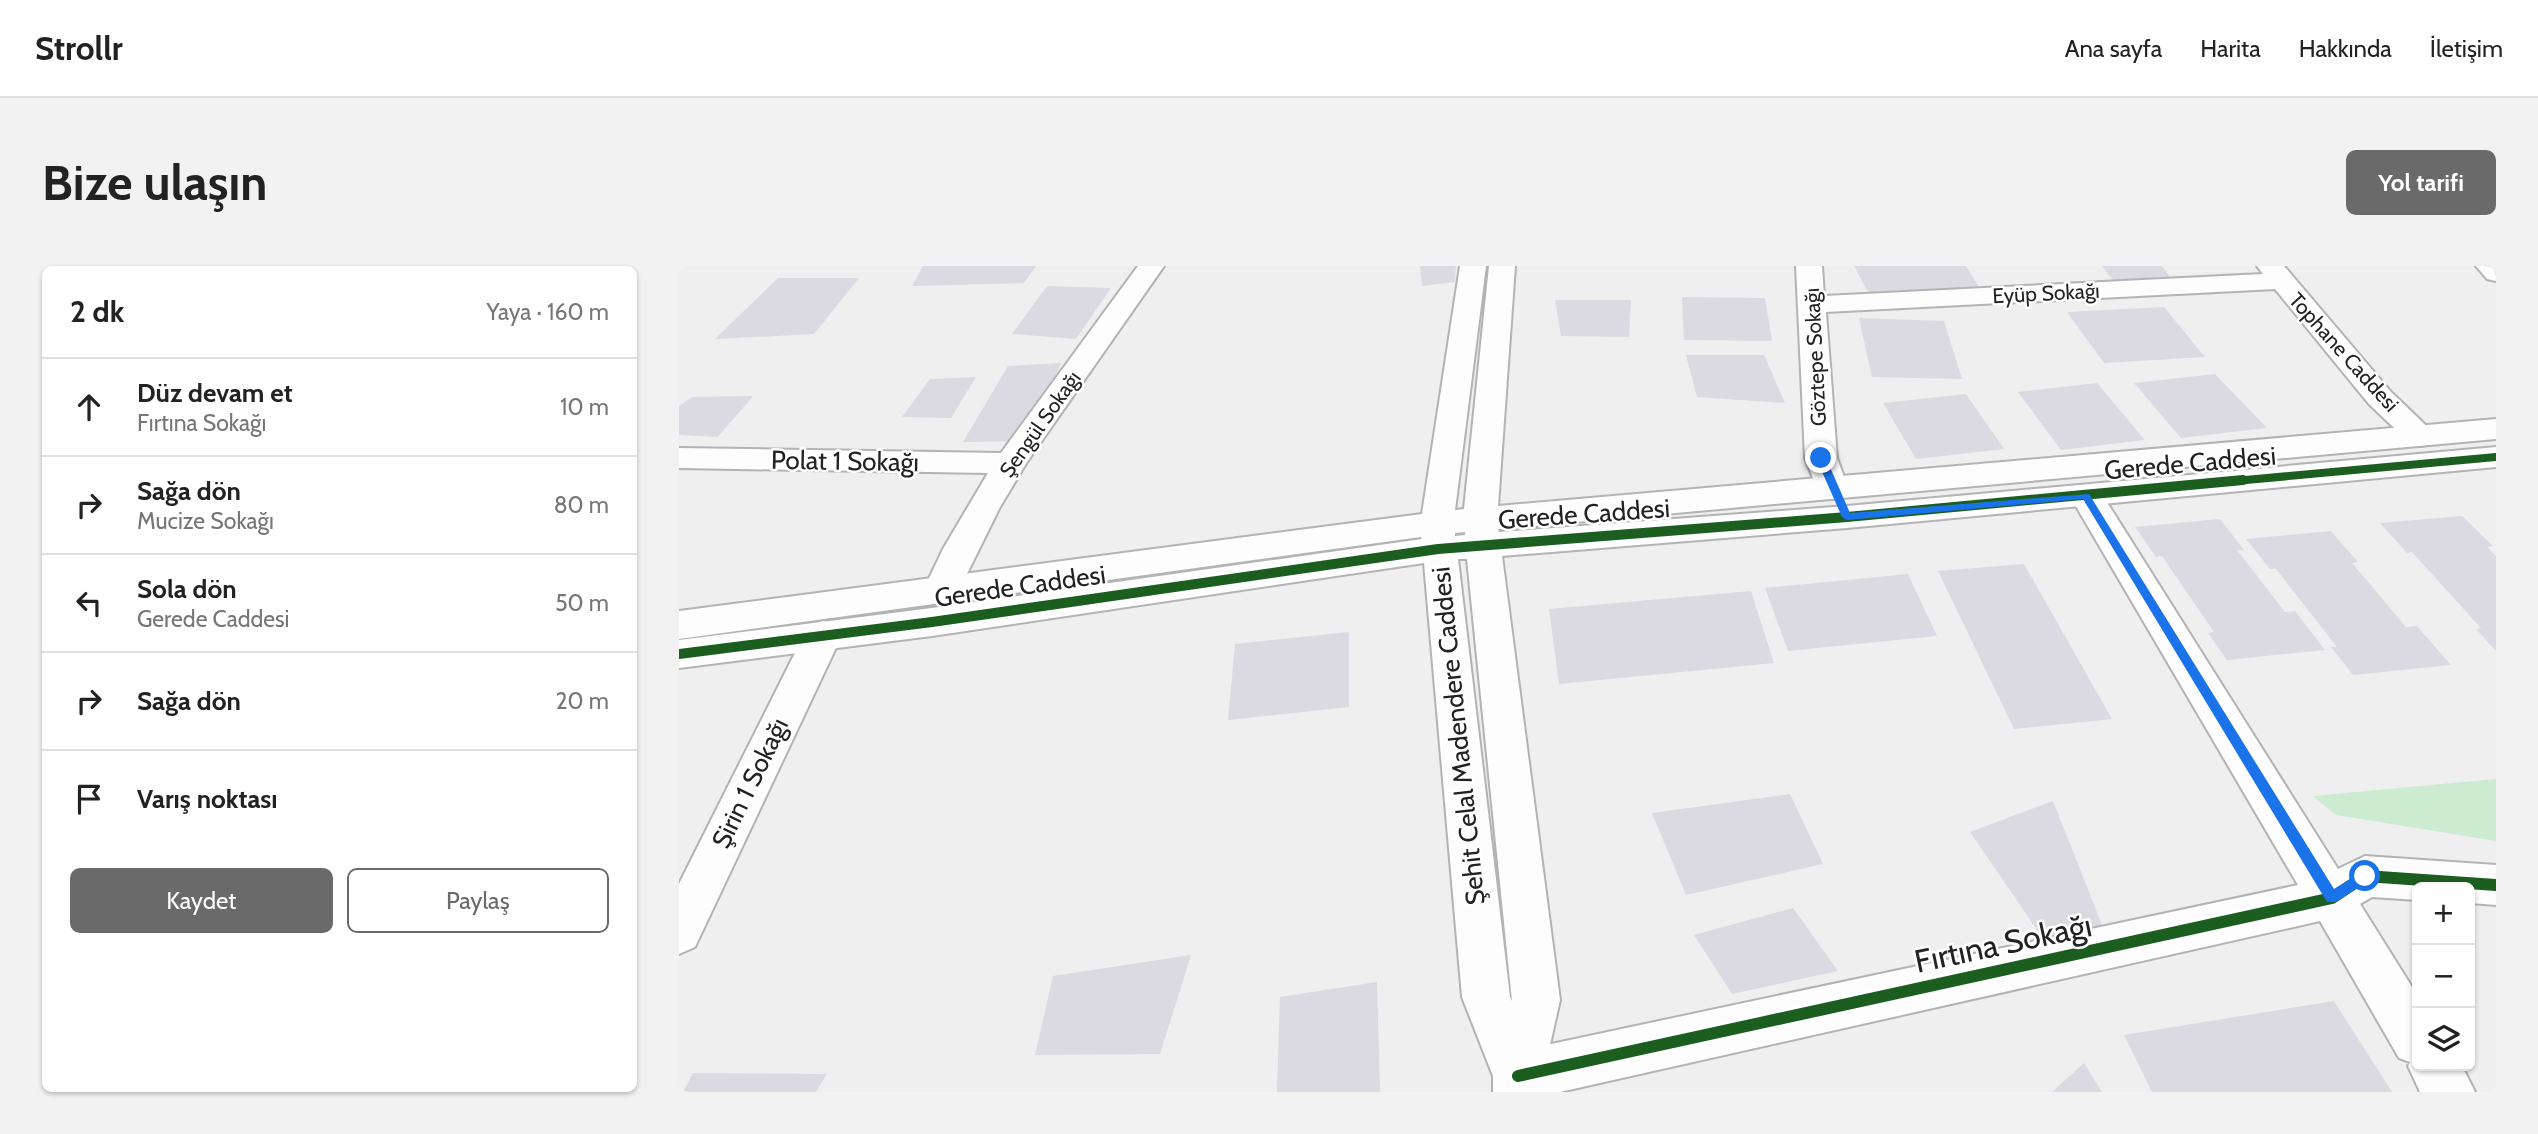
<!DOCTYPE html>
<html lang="tr">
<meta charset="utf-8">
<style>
body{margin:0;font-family:Cabin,sans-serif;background:#f2f2f2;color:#222}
.controls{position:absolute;right:21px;bottom:21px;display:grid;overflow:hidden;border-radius:10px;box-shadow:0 2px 5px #0004}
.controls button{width:63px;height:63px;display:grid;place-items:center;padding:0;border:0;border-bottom:2px solid #e0e0e0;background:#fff;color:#222;font:35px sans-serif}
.stop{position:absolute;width:21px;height:21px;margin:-16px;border:5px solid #1a73e8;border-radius:50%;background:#fff}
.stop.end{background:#1a73e8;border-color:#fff;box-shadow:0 2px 7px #0008}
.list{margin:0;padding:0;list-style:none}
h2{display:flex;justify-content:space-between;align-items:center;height:91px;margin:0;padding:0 28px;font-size:30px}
h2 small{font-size:23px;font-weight:400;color:#767676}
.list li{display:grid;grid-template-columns:46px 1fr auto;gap:21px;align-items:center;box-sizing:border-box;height:98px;padding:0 28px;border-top:2px solid #e0e0e0}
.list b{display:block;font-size:26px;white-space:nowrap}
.list p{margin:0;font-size:23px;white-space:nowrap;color:#767676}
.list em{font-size:23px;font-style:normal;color:#767676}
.actions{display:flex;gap:14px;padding:21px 28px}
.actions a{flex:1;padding:16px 0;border:2px solid #6a6a6a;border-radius:10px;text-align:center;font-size:24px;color:#6a6a6a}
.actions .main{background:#6a6a6a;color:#fff}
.icon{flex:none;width:38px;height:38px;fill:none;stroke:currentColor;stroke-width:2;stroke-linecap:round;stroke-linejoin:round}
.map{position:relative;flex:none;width:1817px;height:826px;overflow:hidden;border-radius:10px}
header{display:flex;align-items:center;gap:42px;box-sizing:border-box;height:98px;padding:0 35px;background:#fff;border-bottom:2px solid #e0e0e0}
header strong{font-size:33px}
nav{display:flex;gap:38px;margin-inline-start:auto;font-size:24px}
.intro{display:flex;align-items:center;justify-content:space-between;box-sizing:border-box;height:168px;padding:0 42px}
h1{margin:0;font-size:49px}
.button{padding:18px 32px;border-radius:10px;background:#6a6a6a;color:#fff;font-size:24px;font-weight:700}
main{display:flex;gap:42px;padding:0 42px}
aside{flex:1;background:#fff;border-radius:10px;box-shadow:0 2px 5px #0004}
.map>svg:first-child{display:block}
</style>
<header>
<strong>Strollr</strong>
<nav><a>Ana sayfa</a><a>Harita</a><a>Hakkında</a><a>İletişim</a></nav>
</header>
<div class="intro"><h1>Bize ulaşın</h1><a class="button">Yol tarifi</a></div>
<main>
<aside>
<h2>2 dk<small>Yaya · 160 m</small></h2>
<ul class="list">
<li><svg class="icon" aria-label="ahead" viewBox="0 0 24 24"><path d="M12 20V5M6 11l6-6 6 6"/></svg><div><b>Düz devam et</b><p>Fırtına Sokağı</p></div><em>10 m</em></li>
<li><svg class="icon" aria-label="right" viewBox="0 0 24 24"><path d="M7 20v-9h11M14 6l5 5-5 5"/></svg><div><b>Sağa dön</b><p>Mucize Sokağı</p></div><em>80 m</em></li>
<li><svg class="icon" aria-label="left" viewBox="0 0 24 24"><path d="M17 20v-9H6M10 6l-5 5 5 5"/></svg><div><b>Sola dön</b><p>Gerede Caddesi</p></div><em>50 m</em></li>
<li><svg class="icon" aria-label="right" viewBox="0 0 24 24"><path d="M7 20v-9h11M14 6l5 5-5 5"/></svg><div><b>Sağa dön</b></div><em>20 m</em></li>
<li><svg class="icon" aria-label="arrive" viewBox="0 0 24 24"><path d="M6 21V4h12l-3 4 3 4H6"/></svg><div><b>Varış noktası</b></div></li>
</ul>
<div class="actions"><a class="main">Kaydet</a><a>Paylaş</a></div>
</aside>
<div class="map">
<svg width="1817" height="826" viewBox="0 0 1817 826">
<rect width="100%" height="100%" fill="#efeff0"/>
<path fill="#cdebd0" d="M1817,513V575L1657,549L1634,530Z"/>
<g fill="#dbd9e1">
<path d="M244,0H357L345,17L233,20Z"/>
<path d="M741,0H777L776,16L743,20Z"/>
<path d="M1175,0H1287L1300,21L1189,26Z"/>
<path d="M1423,0H1483L1491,11L1434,14Z"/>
<path d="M99,12H180L135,68L36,73Z"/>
<path d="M368,20L432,22L397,73L333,68Z"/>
<path d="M1003,31L1086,32L1093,75L1005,74Z"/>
<path d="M876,34H952L950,71L882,70Z"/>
<path d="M1485,41L1526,91L1425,97L1388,46Z"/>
<path d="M1180,52L1265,55L1283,113L1193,111Z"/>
<path d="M1007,89H1085L1106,137L1018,131Z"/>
<path d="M382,97L348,175L284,176L329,100Z"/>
<path d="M1536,108L1588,162L1502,172L1455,117Z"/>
<path d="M297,111L272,152L223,151L251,113Z"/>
<path d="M1418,117L1466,174L1382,184L1339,126Z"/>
<path d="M1287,128L1325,183L1237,193L1204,137Z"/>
<path d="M74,130L39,171L0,169V140L13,131Z"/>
<path d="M1783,250L1814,280L1808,281L1817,290V385L1797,363L1802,362L1733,286L1728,287L1701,257Z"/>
<path d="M1541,253L1565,284H1558L1606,346L1616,345L1646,384L1548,394L1529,367L1535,366L1483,290L1477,291L1456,261Z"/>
<path d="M1652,265L1679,296L1673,297L1727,361L1738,360L1772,399L1674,409L1652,381H1658L1597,303H1591L1567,273Z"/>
<path d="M1345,298L1433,453L1335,463L1259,305Z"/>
<path d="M1229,308L1258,370L1109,385L1086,322Z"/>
<path d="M1072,325L1095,397L880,418L870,343Z"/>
<path d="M670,366V441L549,454L556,378Z"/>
<path d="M1111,528L1144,598L1007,629L973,547Z"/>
<path d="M1374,535L1423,659L1367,677L1291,566Z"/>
<path d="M1114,642L1159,705L1053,728L1015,669Z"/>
<path d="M512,689L481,788L356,789L374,710Z"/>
<path d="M698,716L701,826H598L601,731Z"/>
<path d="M1655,735L1713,826H1473L1445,769Z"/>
<path d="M1405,797L1423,826H1373Z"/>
<path d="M14,807L148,808L137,826H4Z"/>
</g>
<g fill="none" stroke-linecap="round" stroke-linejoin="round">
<g stroke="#b3b3b4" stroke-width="4">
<g id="minor">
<path d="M459,0H485L348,196L321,241L275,334L262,338L249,334L244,325L264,283L309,207L0,202V182L322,187Z"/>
<path d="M1117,0H1143L1145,30L1584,8L1578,0H1605L1712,126L1758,170L1753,177L1742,180L1731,177L1690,138L1596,23L1147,46L1158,192L1169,222L1165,230L1153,233L1141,230L1126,192Z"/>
<path d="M1797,0H1817V15L1808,13Z"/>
<path d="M1407,219L1419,222L1659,603L1686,590L1817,599V639L1791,637V621H1738V634L1693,631L1681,638L1738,729V800H1783L1796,826H1741L1729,800L1731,796L1720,792L1641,655L881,826H820L814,810L821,792L839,785L1619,619L1391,230L1395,222Z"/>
<path d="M144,355L157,359L163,369L16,681L0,688V618L125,369L131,359Z"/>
</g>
</g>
<g stroke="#b3b3b4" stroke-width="4">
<path id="tertiary" d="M781,0H807L776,244L785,243L810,0H836L819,240L1817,153V173L819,263L820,266L1168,240L1817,181V201L1168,262L823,290L881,734L864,810L866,826H814V810L783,731L745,297L253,370L0,402V374L253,342L743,273L742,271L0,373V345L743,248ZM786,266V269L776,270V267ZM779,293H788L833,735L831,731Z"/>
</g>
<use href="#minor" fill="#fdfdfd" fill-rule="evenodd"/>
<use href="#tertiary" fill="#fdfdfd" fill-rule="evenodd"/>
<g stroke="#fff" stroke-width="11">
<path id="cycleway-far2" d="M1545,216L1817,191"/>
</g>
<g stroke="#fff" stroke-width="14">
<path id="cycleway-far1" d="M0,388L253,356L759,283L1168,251L1564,214"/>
</g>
<g stroke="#fff" stroke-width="17">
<path id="cycleway" d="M839,810L1653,632L1686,610L1817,619"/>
</g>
<use href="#cycleway-far2" stroke="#1b5e20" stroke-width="8"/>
<use href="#cycleway-far1" stroke="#1b5e20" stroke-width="10"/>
<use href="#cycleway" stroke="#1b5e20" stroke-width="12"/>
</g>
<path fill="#1a73e8" d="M1142,189L1147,192L1171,247L1410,228L1655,623L1686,604L1693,610L1691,614L1657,636H1648L1404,233L1168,254L1163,251L1137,192Z"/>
<g text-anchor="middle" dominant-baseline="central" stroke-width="5" stroke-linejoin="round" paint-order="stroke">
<g font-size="21" fill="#222" stroke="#fff">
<text transform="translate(1367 27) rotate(-3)">Eyüp Sokağı</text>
<text transform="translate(1665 86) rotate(48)">Tophane Caddesi</text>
<text transform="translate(1136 91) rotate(-93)">Göztepe Sokağı</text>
<text transform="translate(361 158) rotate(-55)">Şengül Sokağı</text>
</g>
<g font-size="26" fill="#222" stroke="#fff">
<text transform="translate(166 195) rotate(1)">Polat 1 Sokağı</text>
<text transform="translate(1511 197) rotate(-5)">Gerede Caddesi</text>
<text transform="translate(905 248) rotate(-4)">Gerede Caddesi</text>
<text transform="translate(341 320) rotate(-8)">Gerede Caddesi</text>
<text transform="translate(779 470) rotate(-96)">Şehit Celal Madendere Caddesi</text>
<text transform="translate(71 517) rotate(-64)">Şirin 1 Sokağı</text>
</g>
<g font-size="32" fill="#222" stroke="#fff">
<text transform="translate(1324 677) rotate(-12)">Fırtına Sokağı</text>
</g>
</g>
</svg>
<div class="controls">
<button>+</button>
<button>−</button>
<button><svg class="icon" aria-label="layers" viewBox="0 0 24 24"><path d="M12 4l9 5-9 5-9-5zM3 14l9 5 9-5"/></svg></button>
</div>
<div class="stop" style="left:1686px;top:610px"></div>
<div class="stop end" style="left:1142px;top:192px"></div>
</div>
</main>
